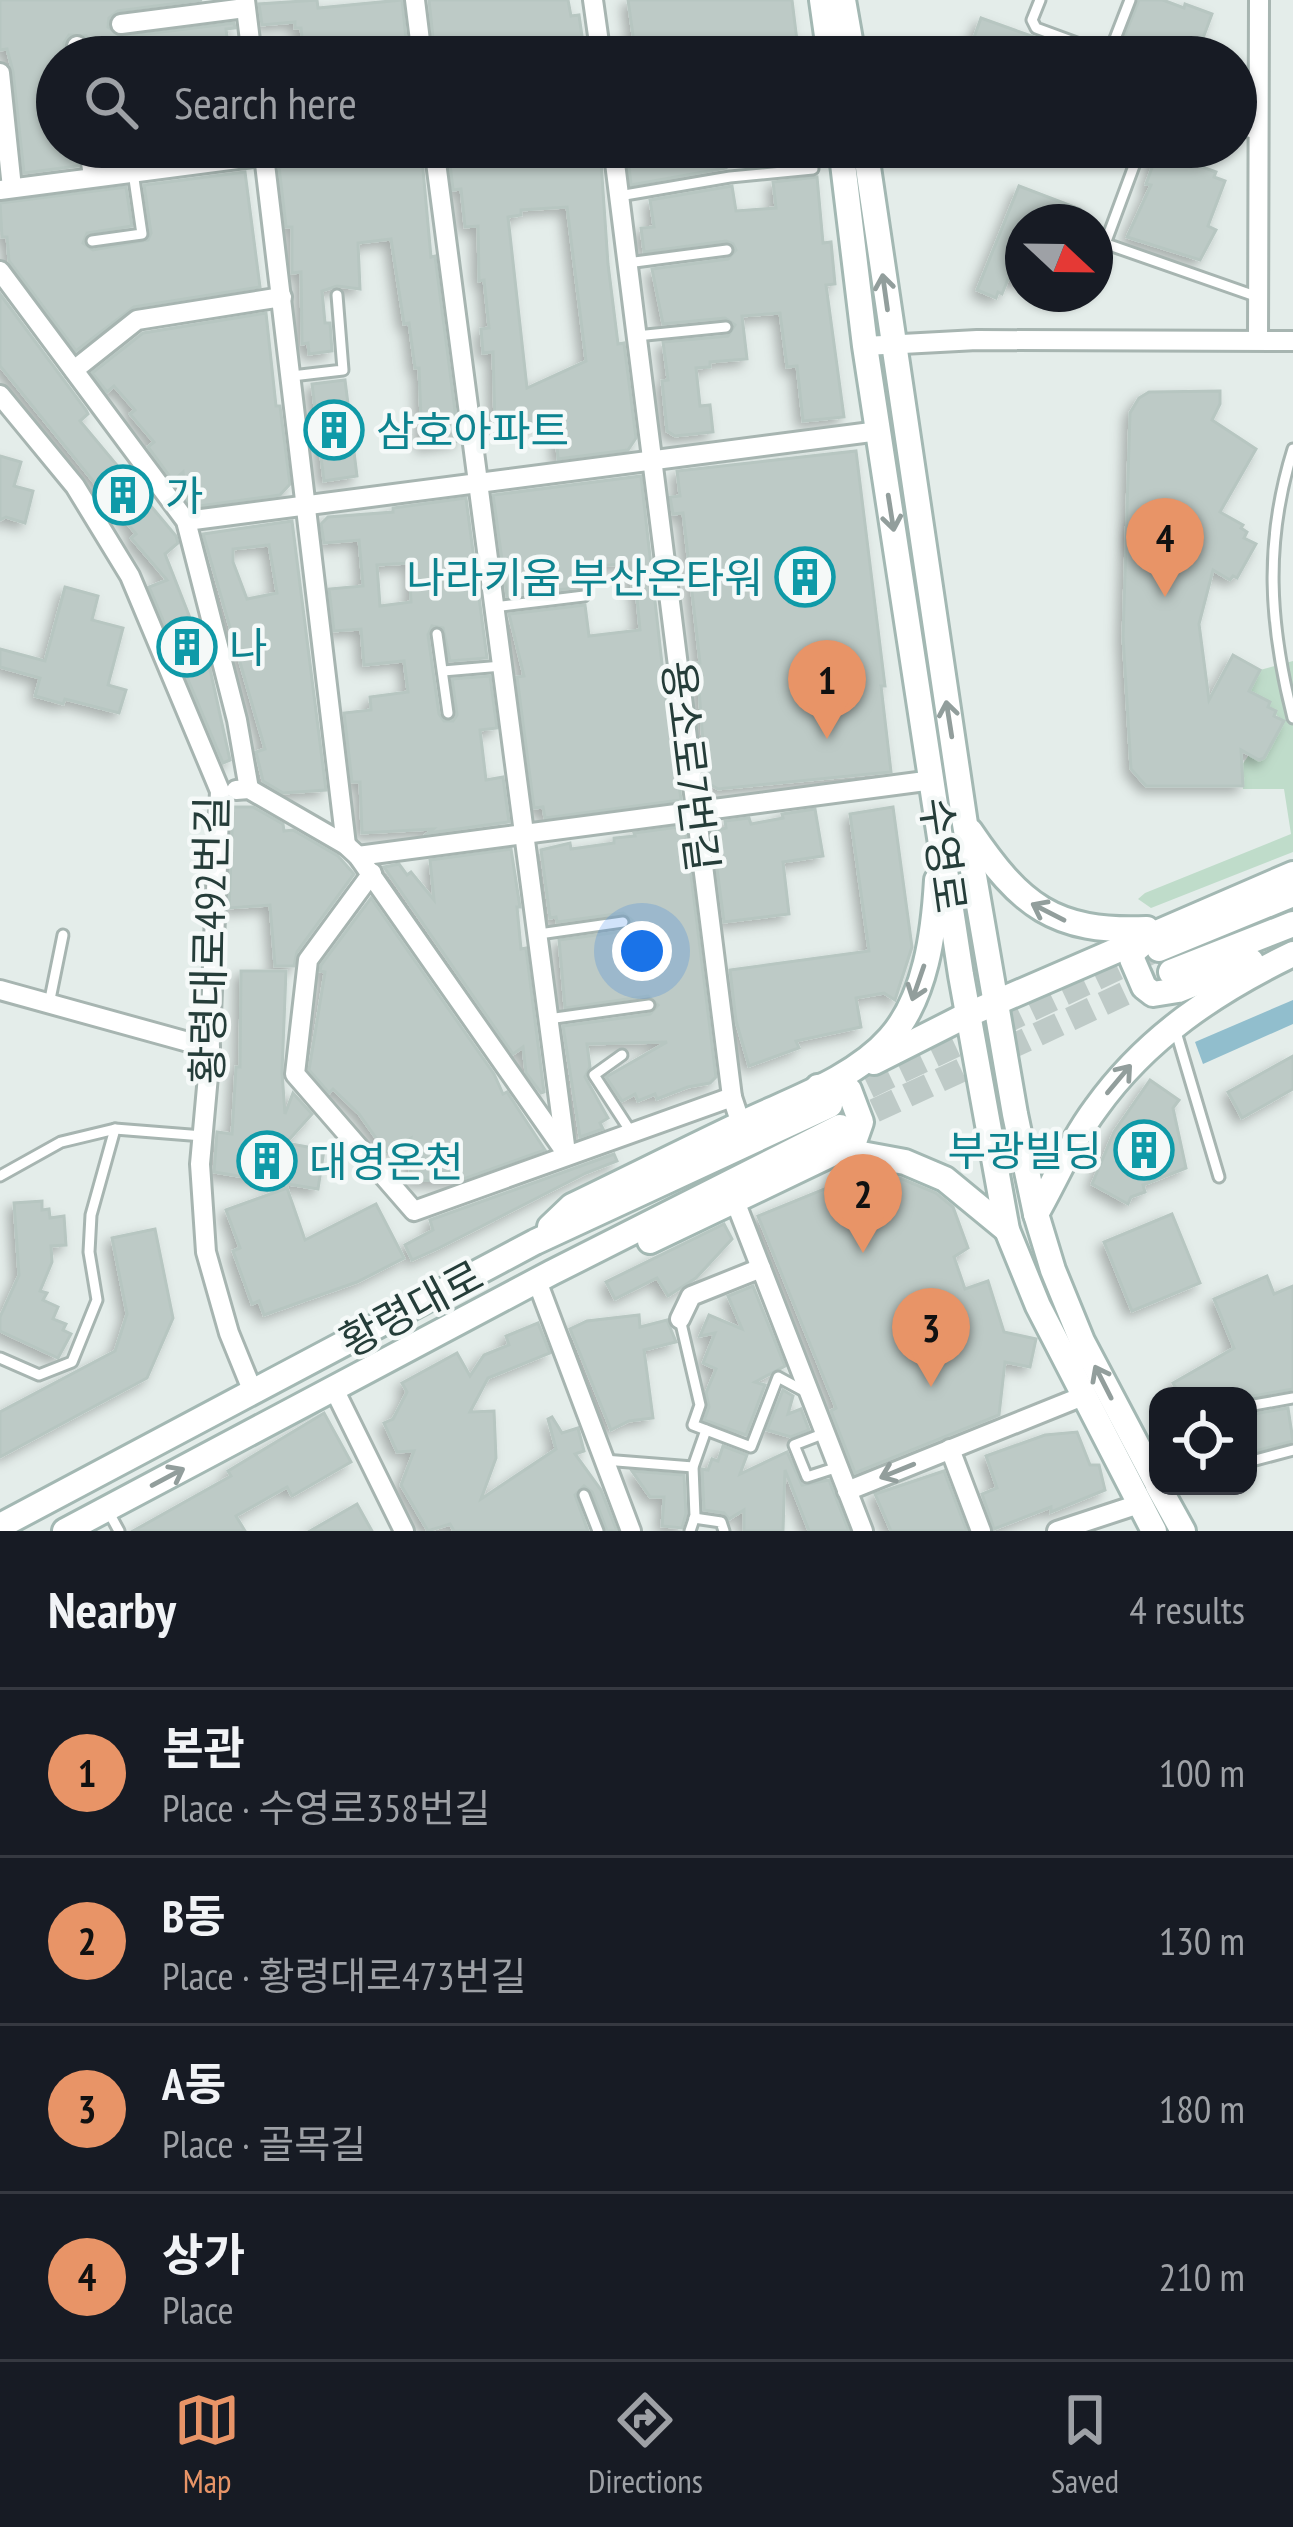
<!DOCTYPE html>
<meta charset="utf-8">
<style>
body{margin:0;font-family:"PT Sans Narrow","Noto Sans KR",sans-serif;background:#20242c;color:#f1f3f6}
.controls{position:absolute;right:36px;bottom:36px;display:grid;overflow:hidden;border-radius:24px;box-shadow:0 3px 9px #0004}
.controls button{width:108px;height:108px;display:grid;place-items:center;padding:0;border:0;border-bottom:3px solid #363941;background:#171b24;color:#f1f3f6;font:60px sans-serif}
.compass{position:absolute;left:1005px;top:204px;width:108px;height:108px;border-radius:50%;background:#171b24;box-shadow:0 3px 9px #0004;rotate:112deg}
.you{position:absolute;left:642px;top:951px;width:42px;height:42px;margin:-30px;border:9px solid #fff;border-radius:50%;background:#1a73e8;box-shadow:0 0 0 18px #1a73e833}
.badge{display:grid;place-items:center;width:78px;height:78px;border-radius:50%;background:#e89467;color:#111;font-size:39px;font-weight:700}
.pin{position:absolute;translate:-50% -99px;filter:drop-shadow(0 3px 6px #0008)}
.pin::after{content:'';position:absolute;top:63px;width:42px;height:36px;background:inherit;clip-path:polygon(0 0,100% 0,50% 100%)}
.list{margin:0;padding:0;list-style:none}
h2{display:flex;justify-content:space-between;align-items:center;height:156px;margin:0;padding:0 48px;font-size:51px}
h2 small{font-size:39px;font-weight:400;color:#9ea1a6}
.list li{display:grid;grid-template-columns:78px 1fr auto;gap:36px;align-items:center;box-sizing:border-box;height:168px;padding:0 48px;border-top:3px solid #363941}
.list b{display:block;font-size:45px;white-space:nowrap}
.list p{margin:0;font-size:39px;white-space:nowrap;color:#9ea1a6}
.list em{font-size:39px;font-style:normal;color:#9ea1a6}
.icon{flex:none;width:66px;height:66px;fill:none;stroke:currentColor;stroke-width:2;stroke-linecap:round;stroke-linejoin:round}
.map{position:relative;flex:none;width:1293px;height:1531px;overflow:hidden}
.search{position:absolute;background:#171b24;box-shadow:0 3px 9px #0004;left:36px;right:36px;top:36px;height:132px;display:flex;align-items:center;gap:30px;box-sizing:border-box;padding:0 42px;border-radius:66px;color:#9ea1a6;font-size:45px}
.sheet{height:828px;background:#171b24}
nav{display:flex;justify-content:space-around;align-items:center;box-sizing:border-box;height:168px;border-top:3px solid #363941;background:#171b24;font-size:33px;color:#9ea1a6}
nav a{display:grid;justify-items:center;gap:6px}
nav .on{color:#e89467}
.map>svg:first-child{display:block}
</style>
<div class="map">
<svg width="1293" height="1531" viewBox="0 0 1293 1531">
<defs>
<filter id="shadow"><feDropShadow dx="-5.5" dy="5.5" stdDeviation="6" flood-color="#0004"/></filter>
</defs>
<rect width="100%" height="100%" fill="#e4edea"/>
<path fill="#bfdcca" d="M1293,661V852L1151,908L1138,899L1145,893L1291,834L1284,789H1243L1242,765L1249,755L1258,760L1265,758L1284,722L1268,707L1270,702L1249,691L1260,670Z"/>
<path fill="#91becd" d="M1293,1000V1024L1203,1064L1195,1042Z"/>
<g fill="#bdcac6" stroke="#b7c6c1" stroke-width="3" fill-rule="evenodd" filter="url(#shadow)">
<path d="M0,0H202L118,11L109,18L108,27L122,37L234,23L235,28L226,29L229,52L184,57H92L86,36L69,35L64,43L65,57H57V147H76L78,166L24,173L13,72L7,49L0,50Z"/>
<path d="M317,0L318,8L402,0L408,57H304L301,28H295V22L262,25L259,4Z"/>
<path d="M429,0H568L571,16L579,15L585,57H555L554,50L508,57H435Z"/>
<path d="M628,0H792L799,57H636Z"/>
<path d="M1139,0H1163L1184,8L1185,4L1212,14L1196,57H1116Z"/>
<path d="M981,18L1048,42L1042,57H967Z"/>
<path d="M109,147H196V151L111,162Z"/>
<path d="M384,147L421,148L431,257L435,256L459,441L422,446L419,368H415L409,323L404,324L391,239L358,243L360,289L337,286L322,291L325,323H330L332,351L309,354L308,343L302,344L301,272L292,273V227H286L279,167L333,160Z"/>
<path d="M448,147H600L608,264L618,344L624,343L636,438L628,450L558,459L555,420L495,427L493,352L483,353L481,329L489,328L484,280L479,281L478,226L465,227L461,189L453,190ZM567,207L586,361L527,388L508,217L521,215V210Z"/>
<path d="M627,147H661L662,153L724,147L726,168L631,185Z"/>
<path d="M1158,151L1216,172L1214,177L1225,181L1208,226L1216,230L1200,260L1127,237L1151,185L1146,184Z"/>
<path d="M245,172L260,287L134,307L76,351L9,261L7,237H2L0,203L126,187L132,226L87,233L83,243L93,250L148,240L151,233L144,185Z"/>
<path d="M817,177L823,243L831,242L835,284L826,285L844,417L803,421L797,366L787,367L780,313L742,316L747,359L710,362V367L696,368L700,406L710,405L713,432L675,436L667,431L662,381L668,380L663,342L728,336L735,325L725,318L663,324L652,269L728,259L736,250L733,244L726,241L644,252L641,228L654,227L650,200L732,186L736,211L776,208L773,182Z"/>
<path d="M1019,186L1080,209L1075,222H1023V280L1008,279L1002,294L998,292L996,298L977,290Z"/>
<path d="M0,294L86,410L88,414L80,421L176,536L178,543L165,554L210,669L230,760L223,763L149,587L167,580L131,538L136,534L0,366Z"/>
<path d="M266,313L276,406H280L290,484L280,495L192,507L186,499L183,472L173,481L148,447L154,442L130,414L135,410L114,386L107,392L92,373L143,333Z"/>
<path d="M345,380L357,476L324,481L312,384Z"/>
<path d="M1220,391V404L1212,420L1256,449L1220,512L1243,525L1241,528L1247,532L1244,538L1256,544L1237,578L1233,576L1230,580L1213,570L1199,624L1209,700L1233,655L1260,670L1249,691L1270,702L1268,707L1276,711L1274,716L1284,721L1264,758L1259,760L1241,750L1243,786H1146L1131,769L1123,637L1130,413L1139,398L1149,392Z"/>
<path d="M856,451L885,686H881L891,772L718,789L706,782L697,663H700L683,513L673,514L670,497L680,496L677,471Z"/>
<path d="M0,456L21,462L14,486L33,491L25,523L6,517L0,520Z"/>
<path d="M641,476L671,744H674L681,800L545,818L543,807L534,808L517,677L524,676L509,614L585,605L589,636L640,630L636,588H632L630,563L581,568L582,587L507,596L493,495Z"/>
<path d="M466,498L487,658L450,661L443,628L432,626L428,635L439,714L444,721H453L457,715L452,679L490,676L497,728L480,730L486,780L503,777L509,822L428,833L433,829L362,833L360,782H352L344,713L371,710L370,697L408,692L404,661L364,665L361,629L334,631L329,589L363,586L359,540L324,543L321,524L328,517L393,512V508ZM409,563L411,602L380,606L377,565Z"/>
<path d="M292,521L326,790L283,793L263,781L256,752L265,749L203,534ZM269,545L277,593L247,599L233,562V549Z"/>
<path d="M65,587L98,596L92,620L123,628L108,685L126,690L119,713L65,699L63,704L35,696L40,678L0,667V649L45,661Z"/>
<path d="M233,807H253L283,824L284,831L293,830L338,856L354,874L297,952L294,966H275L270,905L229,908Z"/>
<path d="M893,807L912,947L895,1000L884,993L856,998L861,1027L796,1041L799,1048L749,1066L736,1021L730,970L869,951L850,814Z"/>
<path d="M815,809L823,856L783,862L789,914L724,922L712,831L726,828L725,821L749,818L751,824L783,818L782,814Z"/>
<path d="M685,826L716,1077L710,1083L688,1087L657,1099L655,1094L638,1101L635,1094L622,1101L606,1077L667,1042L587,1044L590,1067L585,1077L608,1118L600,1123L603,1129L580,1137L563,1026L650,1014L658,1005L648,996L565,1008L559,940L625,931L632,920L623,913L557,922L556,917L550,918L541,850L570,843L571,849L614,843V838L635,836L634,833Z"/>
<path d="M511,849L520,907H517L521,949L526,948L544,1092L541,1093L526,1073L523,1047L513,1054L384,867L399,864L407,875L411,872L434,900L430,860Z"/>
<path d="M371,898L494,1074L503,1094L507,1092L545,1150L458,1181L410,1180L411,1138L386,1152L359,1114L333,1089L329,1093L309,1070L325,972L320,971L321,965Z"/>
<path d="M241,971H286L282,1072L285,1114L293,1093L312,1114L286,1143L324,1150L318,1189L214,1172L217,1132L232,1134L236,1067H240Z"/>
<path d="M1293,1056V1089L1242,1118L1228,1092Z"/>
<path d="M1150,1080L1179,1100L1173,1108L1186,1168L1143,1185L1145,1192L1131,1197L1128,1204L1092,1184L1114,1132Z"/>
<path d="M614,1154L617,1161L586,1173L439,1248L412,1260L405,1245L433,1230L430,1220Z"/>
<path d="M866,1172L900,1178L936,1193L953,1207L968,1248L954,1257L965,1289L988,1281L1004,1332L1036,1339L1030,1367L1005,1362L999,1415L855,1473L831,1411L836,1408L758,1216Z"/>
<path d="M287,1188L305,1240L376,1204L404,1258L357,1282L264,1315L259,1301L252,1304L233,1251L240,1248L226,1210Z"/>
<path d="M42,1201V1210L49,1209L50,1218L64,1216L66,1245L51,1246L52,1262L40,1291L47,1293L43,1300L58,1307L53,1319L66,1324L63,1330L71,1334L58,1358L0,1331V1317L19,1275L14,1203Z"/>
<path d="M1172,1214L1200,1283L1132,1311L1104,1242Z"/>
<path d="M724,1224L732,1239L696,1278L668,1296L657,1278L615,1299L606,1282Z"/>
<path d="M155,1229L173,1318L147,1378L0,1457V1412L115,1351L127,1314L112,1238Z"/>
<path d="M1267,1276L1274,1294L1293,1286V1389L1248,1397L1180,1396L1173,1383L1234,1348L1214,1299Z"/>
<path d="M753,1286L785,1366L755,1382L765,1385L746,1435L704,1420L709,1407L706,1393L716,1369L703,1363L715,1333L700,1336L709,1315L742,1329L728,1296Z"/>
<path d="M639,1315L640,1327L667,1320L676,1342L644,1350L653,1418L629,1421L611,1430L570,1329L587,1321Z"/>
<path d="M538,1323L550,1353L488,1378L470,1412L494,1411L496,1458L481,1499L556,1449L548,1419L552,1417L562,1433L578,1428L584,1451L575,1454L601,1490L617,1531H607L592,1492L584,1486L575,1495L588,1531H454L450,1524L428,1531L401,1485L414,1451L397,1452L384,1423L393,1419L407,1392L402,1383L457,1353L470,1376L484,1355L509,1345L506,1336Z"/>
<path d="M783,1390L793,1396L788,1414L801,1409L809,1430L791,1437L767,1430Z"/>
<path d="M1288,1408L1293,1441L1248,1453V1415Z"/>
<path d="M324,1413L351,1462L292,1496L287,1487L236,1516L245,1531H133L231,1476L228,1471Z"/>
<path d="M1077,1432L1090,1465H1099L1105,1490L1051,1512V1507L994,1529L982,1494L997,1488L986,1456L1045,1435Z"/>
<path d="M723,1446L747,1455L740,1474L787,1452L802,1485L829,1480L849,1531H809L785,1470L783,1531H744V1510L729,1519L724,1513L704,1510L702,1469L708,1470L712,1459L718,1461Z"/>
<path d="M632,1471L684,1475L686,1514L682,1528L662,1526L664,1497H650Z"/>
<path d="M944,1471L967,1531H891L875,1494Z"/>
<path d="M357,1504L372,1531H310Z"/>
</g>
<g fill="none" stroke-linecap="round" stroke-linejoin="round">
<g stroke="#becac7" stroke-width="24" stroke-dasharray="24 12" stroke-linecap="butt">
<path d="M836,1102L1152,952"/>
<path d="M842,1126L1171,972"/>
</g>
<g stroke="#a7b5b1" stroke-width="15">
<g id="lane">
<path d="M1040,0L1032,20L1036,28L1104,53L1111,49L1130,0"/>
<path d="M1236,128L1258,135"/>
<path d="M619,196L730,177L813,169"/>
<path d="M1095,240L1258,297"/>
<path d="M92,241L142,234L133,172"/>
<path d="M1105,244L1141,147"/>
<path d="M627,263L727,250"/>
<path d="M636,336L726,327"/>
<path d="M292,376L343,370L337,295"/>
<path d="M1293,449C1264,542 1269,623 1293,718"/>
<path d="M494,607L584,596"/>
<path d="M437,634L448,713"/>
<path d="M443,671L502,666"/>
<path d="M539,934L623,922"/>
<path d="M49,1004L63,935"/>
<path d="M548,1019L649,1005"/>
<path d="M1176,1032L1219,1177"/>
<path d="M622,1055L594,1075L631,1132"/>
<path d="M0,1176L61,1142L115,1129L203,1136"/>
<path d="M680,1319L700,1405L693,1425L751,1447L778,1377L804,1391"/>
<path d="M0,1358L39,1375L72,1362L97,1300L89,1252L91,1215L115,1129"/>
<path d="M1248,1406L1293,1398"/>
<path d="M825,1433L794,1445L807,1477L838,1467"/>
<path d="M604,1460L693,1467"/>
<path d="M1248,1462L1293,1450"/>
<path d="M584,1495L598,1531"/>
<path d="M107,1509L119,1531"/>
<path d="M694,1518L721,1522L724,1531"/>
<path d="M690,1531L695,1516L693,1467L706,1430"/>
</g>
</g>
<g stroke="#a7b5b1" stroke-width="24">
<g id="street">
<path d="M245,0L252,57"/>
<path d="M415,0L422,57"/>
<path d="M593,0L601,57"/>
<path d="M121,24L245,8"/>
<path d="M77,46L79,57"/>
<path d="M0,73L12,188"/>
<path d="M89,147L93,177"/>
<path d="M263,147L346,845"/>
<path d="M434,147L566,1153"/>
<path d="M613,147L732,1097L741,1124"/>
<path d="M0,190L331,147"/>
<path d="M0,271L186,521L237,720L249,789"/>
<path d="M1258,339L1259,0"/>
<path d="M865,346L977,340L1293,341"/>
<path d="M74,370L137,320L282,297"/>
<path d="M0,395L75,486L130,576L220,791L209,1065L200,1164L206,1252L229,1333L253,1392"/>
<path d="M186,521L879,431"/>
<path d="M236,790L249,789L346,845L358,856L564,1150"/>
<path d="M358,856L933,780"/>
<path d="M372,873L308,960L295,1074L414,1211L732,1097"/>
<path d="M0,990L210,1048"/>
<path d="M735,1201L863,1531"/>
<path d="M537,1281L631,1531"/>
<path d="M680,1319L691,1296L761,1268"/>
<path d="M334,1389L404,1531"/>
<path d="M950,1449L981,1531"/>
<path d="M847,1491L1083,1396"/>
<path d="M1057,1531L1139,1504"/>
</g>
</g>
<g stroke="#a3b8b3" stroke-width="30">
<g id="secondary">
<path d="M822,0L830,57"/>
<path d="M843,0L853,57"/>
<path d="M841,147L865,346L961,975L1007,1230L1038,1306L1154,1531"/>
<path d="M865,147L965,824L1015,1114L1036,1214L1053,1270L1082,1341L1158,1485"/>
<path d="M970,831C1020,905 1054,933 1147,929"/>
<path d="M1150,937L1134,951L1132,959L1144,987L1153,994L1178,990L1251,961"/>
<path d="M1159,949L1293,894"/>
<path d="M1171,972L1293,924"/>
<path d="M874,1062L967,1015L1293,874"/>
<path d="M818,1087L837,1085L849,1090L861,1122L855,1139L840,1150"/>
<path d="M1036,1214C1056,1179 1072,1140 1096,1108C1146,1038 1216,991 1293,954"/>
<path d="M550,1227L572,1206C630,1178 688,1149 747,1121C794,1099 855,1078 890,1038C926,997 934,932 937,880"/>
<path d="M650,1241L840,1150L905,1162L945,1179L1007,1230"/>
<path d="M1158,1486L1183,1531"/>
<path d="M0,1526L535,1242L830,1105"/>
<path d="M65,1531L551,1273L840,1127"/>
</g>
</g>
<use href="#lane" stroke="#fff" stroke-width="9"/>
<use href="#street" stroke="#fff" stroke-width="18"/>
<use href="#secondary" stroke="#fff" stroke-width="24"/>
</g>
<defs><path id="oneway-shaft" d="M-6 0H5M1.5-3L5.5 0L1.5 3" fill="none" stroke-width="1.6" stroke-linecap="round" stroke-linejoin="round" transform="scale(3)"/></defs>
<g stroke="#929e9c">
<use href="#oneway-shaft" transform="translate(885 292) rotate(-98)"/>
<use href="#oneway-shaft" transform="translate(891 513) rotate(81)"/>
<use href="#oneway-shaft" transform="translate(949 719) rotate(-99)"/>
<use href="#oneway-shaft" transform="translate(1048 912) rotate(-153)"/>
<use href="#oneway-shaft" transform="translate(918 983) rotate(109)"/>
<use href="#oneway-shaft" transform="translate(1119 1079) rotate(-50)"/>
<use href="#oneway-shaft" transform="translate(1103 1382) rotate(-117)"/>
<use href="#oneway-shaft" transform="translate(897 1471) rotate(158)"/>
<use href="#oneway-shaft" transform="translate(168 1477) rotate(-28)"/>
</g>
<defs>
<g id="building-ring" transform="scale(3)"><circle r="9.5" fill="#f5f9f8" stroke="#0f9aa8" stroke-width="1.5"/><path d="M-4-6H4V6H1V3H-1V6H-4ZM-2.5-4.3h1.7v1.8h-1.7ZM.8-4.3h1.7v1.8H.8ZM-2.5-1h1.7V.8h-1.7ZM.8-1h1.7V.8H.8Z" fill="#0f9aa8"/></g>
</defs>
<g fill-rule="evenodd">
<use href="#building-ring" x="334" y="430"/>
<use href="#building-ring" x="123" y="495"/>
<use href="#building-ring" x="805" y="577"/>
<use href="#building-ring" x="187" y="647"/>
<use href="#building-ring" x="1144" y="1150"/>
<use href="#building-ring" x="267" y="1161"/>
</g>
<g text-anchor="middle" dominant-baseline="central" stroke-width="9" stroke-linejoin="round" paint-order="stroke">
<g font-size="42" fill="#0d838f" stroke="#f5f9f8" text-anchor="start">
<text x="376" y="430">삼호아파트</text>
<text x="165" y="495">가</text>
<text x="763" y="577" text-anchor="end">나라키움 부산온타워</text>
<text x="229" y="647">나</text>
<text x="1102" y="1150" text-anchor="end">부광빌딩</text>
<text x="309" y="1161">대영온천</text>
</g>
<g font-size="42" fill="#253d39" stroke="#f5f9f8">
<text transform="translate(691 766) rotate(83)">용소로7번길</text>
<text transform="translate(944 855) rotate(82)">수영로</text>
<text transform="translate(209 940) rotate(-89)">황령대로492번길</text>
<text transform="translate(411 1308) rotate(-28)">황령대로</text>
</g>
</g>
</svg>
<div class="controls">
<button><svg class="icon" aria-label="locate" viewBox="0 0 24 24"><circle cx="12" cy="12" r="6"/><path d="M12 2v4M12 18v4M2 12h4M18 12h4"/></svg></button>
</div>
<svg class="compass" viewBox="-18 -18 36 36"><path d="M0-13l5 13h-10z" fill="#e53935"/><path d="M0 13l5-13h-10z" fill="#9ea1a6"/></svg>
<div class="you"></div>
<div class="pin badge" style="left:827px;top:739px">1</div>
<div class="pin badge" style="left:863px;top:1253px">2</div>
<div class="pin badge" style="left:931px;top:1387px">3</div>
<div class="pin badge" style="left:1165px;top:597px">4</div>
<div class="search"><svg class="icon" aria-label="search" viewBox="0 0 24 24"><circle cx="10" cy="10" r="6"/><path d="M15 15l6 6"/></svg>Search here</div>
</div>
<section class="sheet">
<h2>Nearby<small>4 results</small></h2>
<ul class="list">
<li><span class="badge">1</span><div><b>본관</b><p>Place · 수영로358번길</p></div><em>100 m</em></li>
<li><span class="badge">2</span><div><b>B동</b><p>Place · 황령대로473번길</p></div><em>130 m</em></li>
<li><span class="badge">3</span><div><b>A동</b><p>Place · 골목길</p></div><em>180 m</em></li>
<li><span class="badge">4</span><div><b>상가</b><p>Place</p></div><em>210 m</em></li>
</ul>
</section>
<nav>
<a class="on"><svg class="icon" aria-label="map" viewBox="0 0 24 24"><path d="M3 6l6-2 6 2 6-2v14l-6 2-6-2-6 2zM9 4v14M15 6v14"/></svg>Map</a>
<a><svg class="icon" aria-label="directions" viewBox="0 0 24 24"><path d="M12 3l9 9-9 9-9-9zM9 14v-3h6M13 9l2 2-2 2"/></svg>Directions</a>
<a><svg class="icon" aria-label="saved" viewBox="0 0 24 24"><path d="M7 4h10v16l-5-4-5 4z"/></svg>Saved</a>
</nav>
